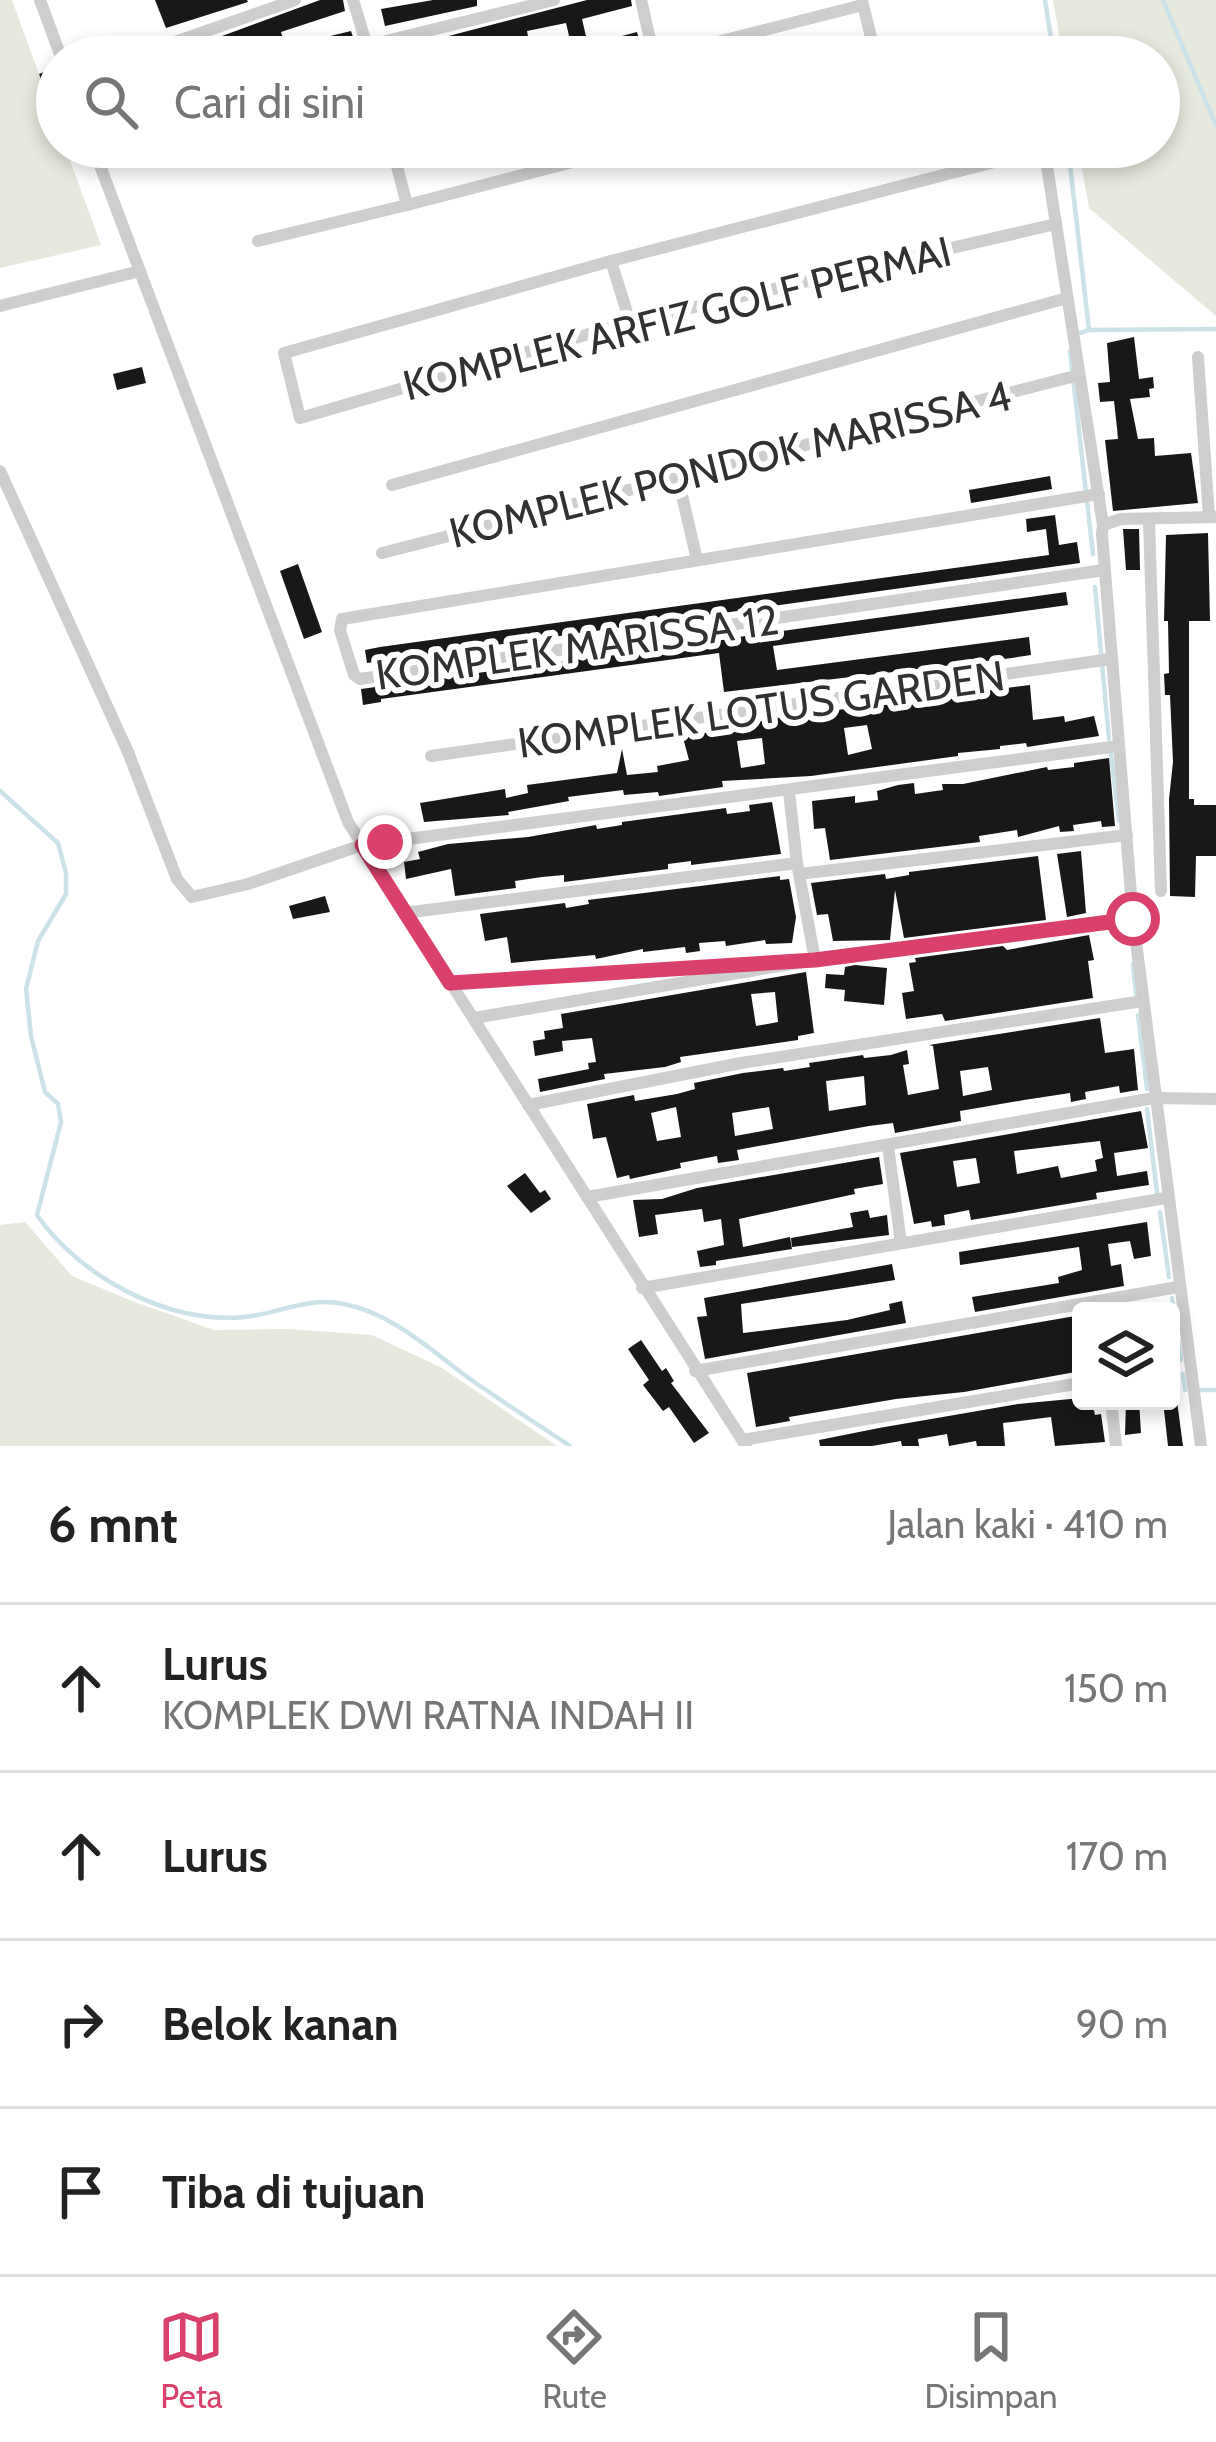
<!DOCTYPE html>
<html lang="id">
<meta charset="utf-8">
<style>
body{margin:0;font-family:Cabin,sans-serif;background:#f6f6f6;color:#222}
.controls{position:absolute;right:36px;bottom:36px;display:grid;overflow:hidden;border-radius:12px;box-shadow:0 6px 18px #0003}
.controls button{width:108px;height:108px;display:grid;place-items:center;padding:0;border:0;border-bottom:3px solid #e0e0e0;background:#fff;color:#222;font:60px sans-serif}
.stop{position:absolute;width:36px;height:36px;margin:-27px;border:9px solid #d9416c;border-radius:50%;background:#fff}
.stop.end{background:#d9416c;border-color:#fff;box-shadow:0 3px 12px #0008}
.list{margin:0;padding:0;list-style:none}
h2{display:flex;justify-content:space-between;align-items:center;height:156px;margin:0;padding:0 48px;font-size:51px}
h2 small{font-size:39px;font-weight:400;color:#767676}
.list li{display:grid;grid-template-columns:78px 1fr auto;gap:36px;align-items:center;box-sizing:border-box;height:168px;padding:0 48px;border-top:3px solid #e0e0e0}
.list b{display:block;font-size:45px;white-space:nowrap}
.list p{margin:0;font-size:39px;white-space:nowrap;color:#767676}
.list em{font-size:39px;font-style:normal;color:#767676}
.icon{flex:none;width:66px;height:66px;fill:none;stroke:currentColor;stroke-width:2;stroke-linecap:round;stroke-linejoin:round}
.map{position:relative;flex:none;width:1216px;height:1446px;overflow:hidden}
.search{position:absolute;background:#fff;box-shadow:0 6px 18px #0003;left:36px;right:36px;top:36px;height:132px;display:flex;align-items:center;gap:30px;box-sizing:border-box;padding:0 42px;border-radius:66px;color:#767676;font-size:45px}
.sheet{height:828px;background:#fff}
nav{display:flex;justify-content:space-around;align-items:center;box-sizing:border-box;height:168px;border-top:3px solid #e0e0e0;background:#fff;font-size:33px;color:#767676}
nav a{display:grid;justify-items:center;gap:6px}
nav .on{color:#d9416c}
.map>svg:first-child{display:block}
</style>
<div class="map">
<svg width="1216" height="1446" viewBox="0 0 1216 1446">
<rect width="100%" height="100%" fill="#fff"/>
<g fill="#e6e9dd">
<path d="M0,0H12L57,124V147H65L101,245L0,268Z"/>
<path d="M1053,0H1216V316L1089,208L1078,147H1159V57H1063Z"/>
<path d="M25,1222L72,1276L132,1301L214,1330L288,1329L372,1335L442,1368L557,1446H0V1225Z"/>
</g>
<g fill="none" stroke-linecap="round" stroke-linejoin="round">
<g stroke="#cbe3e8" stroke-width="4.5">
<path d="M1045,0L1054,57"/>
<path d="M1163,0L1216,125"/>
<path d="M1068,147L1089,330"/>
<path d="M1076,334L1089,330L1216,329"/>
<path d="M1070,351L1093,554"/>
<path d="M1095,587L1109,739"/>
<path d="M1111,755L1119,821"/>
<path d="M0,791L58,843L66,873V894L38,941L26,989L31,1036L45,1092L58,1104L61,1122L37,1215C79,1276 168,1325 244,1317C278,1314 308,1296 344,1304C392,1313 432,1351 470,1379C503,1402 537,1424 570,1446"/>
<path d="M1133,964L1136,994"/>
<path d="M1138,1015L1147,1089"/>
<path d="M1147,1109L1157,1193"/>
<path d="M1160,1212L1169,1277"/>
<path d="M1172,1298L1181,1360"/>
<path d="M1183,1374L1185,1390"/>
<path d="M1198,1390H1216"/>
</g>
</g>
<g fill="#181818" fill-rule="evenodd">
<path d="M155,0H247L248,2L166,28Z"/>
<path d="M320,0H343L345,11L281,32L283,39L229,52L210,57H165Z"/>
<path d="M433,0H477V6L385,26L381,9Z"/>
<path d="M587,0H631L632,6L582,19L588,45L637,32L641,47L612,57H559L558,52L572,49L566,23L527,31L532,57H501L500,53L475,57L473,46L430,57H383L391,51Z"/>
<path d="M351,31L357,49L347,55L297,57V54L320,47L318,39Z"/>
<path d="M57,67V120H55L42,98L47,96L39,74Z"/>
<path d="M1134,337L1139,379L1153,377L1154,388L1149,389L1150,397L1130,399L1138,439L1154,438L1155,456L1191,453L1198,503L1113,511L1105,440L1118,439L1117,428L1114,401L1100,402L1098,383L1110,382L1107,343Z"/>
<path d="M142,367L146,383L117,390L113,374Z"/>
<path d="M1050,476L1052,489L971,503L969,490Z"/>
<path d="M1055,515L1059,545L1077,542L1080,563L367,663L365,650L380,647L1049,555L1046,529L1027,532L1026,519Z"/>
<path d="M1123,529H1139L1140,570H1126Z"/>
<path d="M1208,533L1210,621H1189V799H1194V805H1216V856H1196L1195,897L1170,896L1169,799L1173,762L1170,695H1165L1164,674L1169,673L1168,621H1164L1166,535Z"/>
<path d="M298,564L322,632L304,639L280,571Z"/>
<path d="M1066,592L1068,605L773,646L777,670L1029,637L1031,655L1012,658L724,692L719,653L381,699V702L363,705L361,689Z"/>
<path d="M1030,685L1033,720L1064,716L1065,722L1094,716L1099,736L1027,747L1026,743L1000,746V749L958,753V756L811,776L722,781L723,787L659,796L658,792L624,795L623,790L568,797L569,801L508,812L509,815L424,822L420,803L505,789L506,798L528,793L527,785L617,773L622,749L627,775L658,772L657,766L689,760L682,734L723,732L743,728V724L783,717ZM867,725L872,749L848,755L844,728ZM762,738L765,764L741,768L737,741Z"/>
<path d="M1109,758L1115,826L1102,827L1101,821L1073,825L1074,831L1060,832L1059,826L1018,837L1017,830L979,836L980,842L830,860L825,828L814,829L812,801L855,796V803L878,800L877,791L898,785L914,783L915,794L943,790L942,784H963L1047,767L1048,770L1074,767V763Z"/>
<path d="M772,802L781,854L691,865V861L668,864V869L564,882V875L542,877L515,881L516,888L455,896L451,869L406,879L404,862L420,859L418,852L448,844L528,837L596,825L597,829L622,825V822L726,808L727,814L750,811L749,805Z"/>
<path d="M1081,851L1086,913L1067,917L1057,854Z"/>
<path d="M1038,856L1046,920L904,938L895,890L890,940L833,941L828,914L817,915L811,883L885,874L886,879L909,875V872Z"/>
<path d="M780,876V880L789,879L796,917L792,943L766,944L765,940L726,946L725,941L699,943L700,951L686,953L685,947L643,952V949L596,959L595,955L511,963L507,937L485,941L480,914L565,903L566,908L589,904L588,900Z"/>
<path d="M325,896L330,912L293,919L289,906Z"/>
<path d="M1089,935L1094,960L1088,961L1093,998L945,1021L942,1014L906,1019L902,993L914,991L909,963L916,962L915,958L1003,946L1007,950Z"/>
<path d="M855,965L887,968L884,1005L844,1001L845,990L825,988L826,974L844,975L845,967Z"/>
<path d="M806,972L814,1033L798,1036V1040L680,1057L681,1062L665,1067L604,1074L605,1079L540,1092L538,1079L589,1069L588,1063L596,1062L592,1038L562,1041L563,1051L535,1056L533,1041L545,1039L544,1031L563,1028L561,1014ZM775,992L778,1022L756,1026L751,994Z"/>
<path d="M1100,1018L1105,1053L1134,1049L1138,1090L1120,1093L1119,1086L1085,1092L1086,1099L1071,1102L1070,1093L1024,1100L960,1111L961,1121L895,1133L893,1123L869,1126L737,1150L739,1160L718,1163L717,1156L680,1163L681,1168L630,1179L629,1175L617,1178L606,1137L593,1139L587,1104L634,1095L635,1101L677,1094L695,1089L694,1083L743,1073L783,1068L784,1071L810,1067L809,1063L863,1055L864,1058L891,1055L907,1050L909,1064L903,1065L908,1095L939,1089L933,1046L929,1045ZM988,1067L992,1090L963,1096L960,1071ZM864,1076L866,1105L829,1111L826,1081ZM676,1107L681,1137L657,1141L651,1113ZM769,1107L773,1129L735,1136L732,1113Z"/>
<path d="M1141,1111L1148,1148L1114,1153L1117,1176L1147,1171L1149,1185L1096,1193L1097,1199L971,1220L969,1210L944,1215L945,1225L932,1227L931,1221L914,1224L900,1153ZM1100,1141L1103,1158L1095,1160L1097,1171L1061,1178L1058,1166L1017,1174L1014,1151ZM976,1158L980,1183L957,1187L953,1161Z"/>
<path d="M879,1157L883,1184L854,1189L855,1194L739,1219L743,1247L790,1237L792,1249L716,1261V1265L700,1267L697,1251L724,1245L721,1219L704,1222L702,1209L655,1215L658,1234L639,1237L633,1200L662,1199L697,1188Z"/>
<path d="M525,1173L540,1193L545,1190L551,1199L531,1213L507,1186Z"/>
<path d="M868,1210L870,1218L887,1215L889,1235L792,1247L791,1238L853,1227L850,1213Z"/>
<path d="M1147,1222L1151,1256L1134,1259L1130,1241L1108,1244L1111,1266L1121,1264L1124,1286L975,1312L972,1297L1059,1283L1058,1277L1082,1270L1079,1247L960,1265L959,1252Z"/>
<path d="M892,1264L895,1280L741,1304L743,1333L847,1320L890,1310L889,1304L902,1301L906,1323L705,1359L697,1317L707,1316L704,1298Z"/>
<path d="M1081,1315V1371L964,1392L896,1399L789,1417L790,1421L756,1427L747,1373Z"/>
<path d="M641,1340L662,1371L666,1368L674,1381L671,1383L709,1433L694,1443L669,1407L663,1411L643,1385L649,1380L628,1349Z"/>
<path d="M1081,1398L1092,1401L1095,1415L1101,1414L1105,1442L1055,1446L1051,1417L1003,1423L1005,1446H977L976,1441L949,1446L947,1434L918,1439L919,1446H902L901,1441L872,1446H820L819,1440L879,1428L1018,1404Z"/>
<path d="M1126,1401H1139L1141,1433L1125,1435Z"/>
<path d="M1163,1401H1177L1183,1446H1168Z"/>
</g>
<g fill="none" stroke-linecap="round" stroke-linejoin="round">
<g stroke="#cecece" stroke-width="12">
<path d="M40,0L61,57"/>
<path d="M353,0L370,56"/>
<path d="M641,0L654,57"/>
<path d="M862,1L876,57"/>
<path d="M132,57L295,0"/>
<path d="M367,57L386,41L554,0"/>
<path d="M658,57L863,5"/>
<path d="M975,57L1021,48L1029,57"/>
<path d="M93,147L348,822L746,1446"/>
<path d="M392,147L407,205L630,147"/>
<path d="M1044,147L1103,525"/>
<path d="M96,154L116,147"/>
<path d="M258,241L407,205"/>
<path d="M611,261L284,353L300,418L630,322L1056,224"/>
<path d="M0,306L140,271"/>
<path d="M630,322L611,261L1044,149"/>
<path d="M1198,357L1209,517"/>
<path d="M0,471L128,752L177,879L192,897L248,884L362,845L1119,746"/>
<path d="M678,478L697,560"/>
<path d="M392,485L1067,298"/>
<path d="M1099,494L342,619L340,630L354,675L360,679L1104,570"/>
<path d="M1149,520L1161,891"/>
<path d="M382,553L1079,375"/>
<path d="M431,756L1111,659"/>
<path d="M789,792L797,863L815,960"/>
<path d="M799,874L1127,835"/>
<path d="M404,913L797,863"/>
<path d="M450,983L748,964"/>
<path d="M474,1018L815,960L1133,919"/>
<path d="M528,1105L741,1063L1143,1001"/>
<path d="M888,1146L901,1243"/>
<path d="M587,1197L1154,1098L1216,1099"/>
<path d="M642,1288L1166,1198"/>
<path d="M695,1371L1178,1287"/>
<path d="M1111,1401L1116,1446"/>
<path d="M742,1440L1081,1383"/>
<path d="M1201,1446L1133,919L1102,534L1103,525L1121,519L1216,517"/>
</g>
</g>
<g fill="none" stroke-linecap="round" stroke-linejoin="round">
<path stroke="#d9416c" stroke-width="15" d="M385,842L362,845L450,983L815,960L1133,919"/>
</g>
<g text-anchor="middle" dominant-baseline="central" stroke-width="12" stroke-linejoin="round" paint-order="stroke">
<g font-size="42" fill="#313131" stroke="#fff">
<text transform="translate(677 318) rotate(-14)">KOMPLEK ARFIZ GOLF PERMAI</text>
<text transform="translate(730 464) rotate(-14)">KOMPLEK PONDOK MARISSA 4</text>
<text transform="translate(577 647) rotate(-8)">KOMPLEK MARISSA 12</text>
<text transform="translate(761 709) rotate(-8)">KOMPLEK LOTUS GARDEN</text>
</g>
</g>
</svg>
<div class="controls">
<button><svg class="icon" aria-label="layers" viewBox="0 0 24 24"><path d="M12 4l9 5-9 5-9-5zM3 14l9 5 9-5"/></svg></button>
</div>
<div class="stop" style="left:1133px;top:919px"></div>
<div class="stop end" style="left:385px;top:842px"></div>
<div class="search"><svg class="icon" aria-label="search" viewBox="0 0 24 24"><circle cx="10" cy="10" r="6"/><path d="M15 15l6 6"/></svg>Cari di sini</div>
</div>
<section class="sheet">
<h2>6 mnt<small>Jalan kaki · 410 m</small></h2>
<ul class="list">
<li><svg class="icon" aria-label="ahead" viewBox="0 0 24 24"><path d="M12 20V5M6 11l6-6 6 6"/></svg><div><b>Lurus</b><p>KOMPLEK DWI RATNA INDAH II</p></div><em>150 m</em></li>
<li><svg class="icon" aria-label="ahead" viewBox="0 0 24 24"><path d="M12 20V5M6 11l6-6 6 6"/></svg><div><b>Lurus</b></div><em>170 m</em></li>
<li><svg class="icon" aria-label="right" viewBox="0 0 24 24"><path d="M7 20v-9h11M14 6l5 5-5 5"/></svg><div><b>Belok kanan</b></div><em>90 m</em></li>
<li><svg class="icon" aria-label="arrive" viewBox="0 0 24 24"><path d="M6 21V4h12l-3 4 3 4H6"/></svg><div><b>Tiba di tujuan</b></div></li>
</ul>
</section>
<nav>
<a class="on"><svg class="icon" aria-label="map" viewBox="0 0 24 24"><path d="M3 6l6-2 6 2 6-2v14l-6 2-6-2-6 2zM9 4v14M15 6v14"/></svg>Peta</a>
<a><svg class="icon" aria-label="directions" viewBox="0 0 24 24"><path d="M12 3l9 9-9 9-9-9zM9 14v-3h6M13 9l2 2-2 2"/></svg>Rute</a>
<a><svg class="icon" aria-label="saved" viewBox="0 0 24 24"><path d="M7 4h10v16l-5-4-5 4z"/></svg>Disimpan</a>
</nav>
